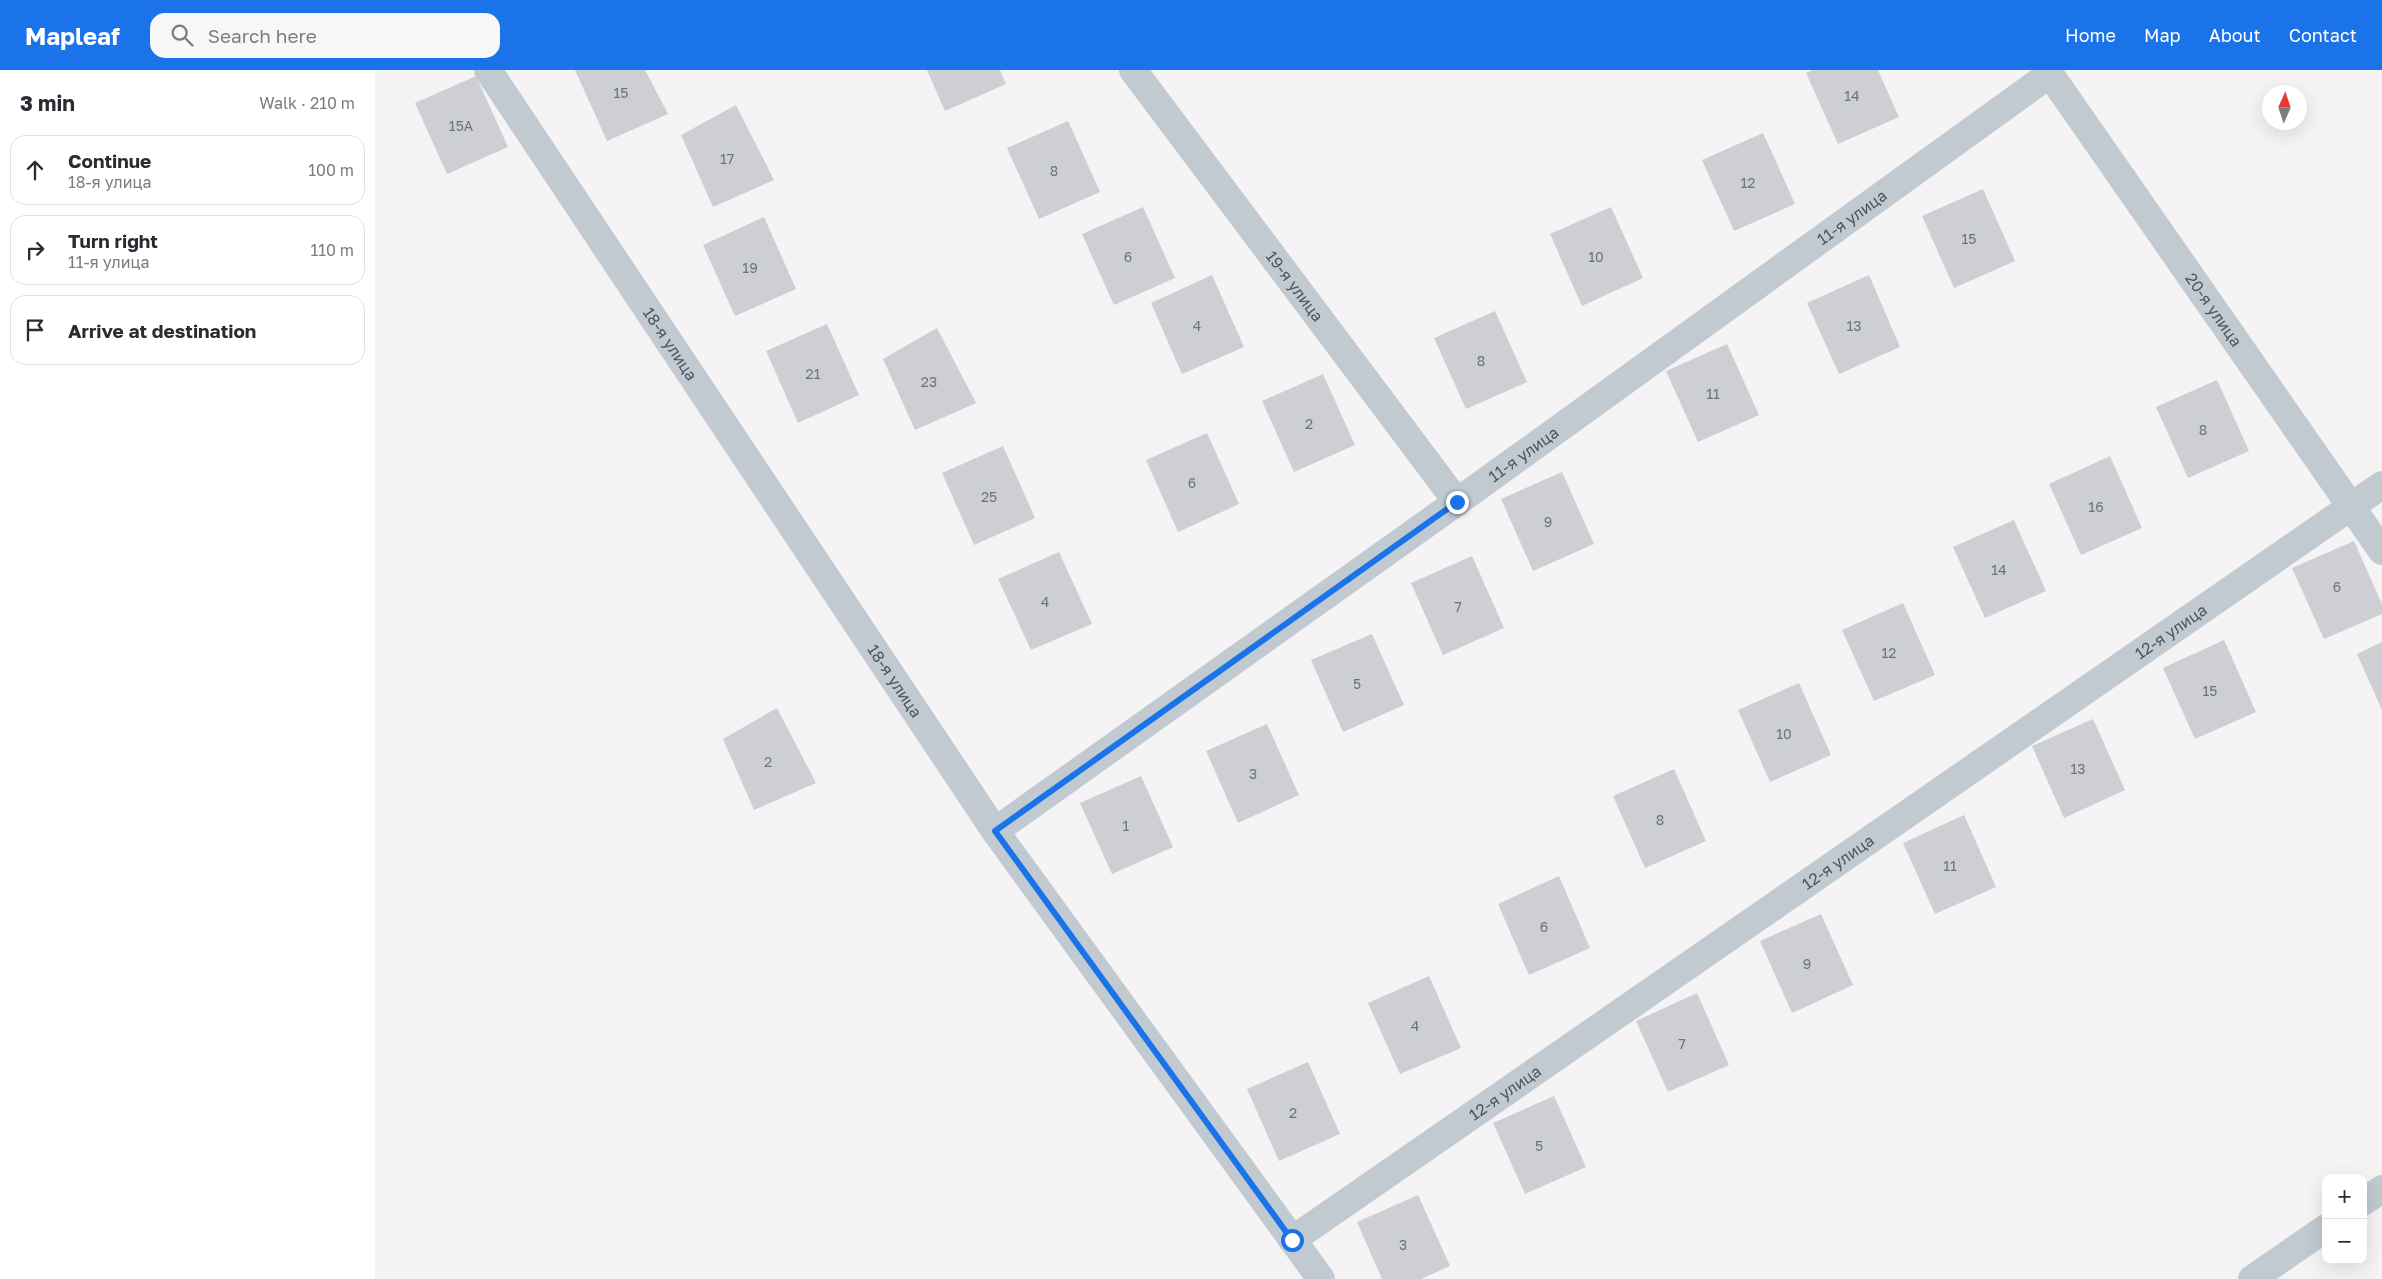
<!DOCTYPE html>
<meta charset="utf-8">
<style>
body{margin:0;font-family:"Golos Text",sans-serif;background:#f7f7f7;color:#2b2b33}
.controls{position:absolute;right:15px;bottom:15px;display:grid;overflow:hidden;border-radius:10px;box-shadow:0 5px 20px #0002}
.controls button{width:45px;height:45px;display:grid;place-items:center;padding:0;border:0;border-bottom:1px solid #e1e1e2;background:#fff;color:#2b2b33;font:25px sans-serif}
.compass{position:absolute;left:1887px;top:15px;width:45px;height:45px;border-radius:50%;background:#fff;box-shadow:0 5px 20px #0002;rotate:3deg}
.stop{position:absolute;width:15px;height:15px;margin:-11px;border:4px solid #1a73e8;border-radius:50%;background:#fff}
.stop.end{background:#1a73e8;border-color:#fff;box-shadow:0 1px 5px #0008}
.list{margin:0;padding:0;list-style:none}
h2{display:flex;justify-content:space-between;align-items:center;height:65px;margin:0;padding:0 20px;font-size:21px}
h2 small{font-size:16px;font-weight:400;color:#7c7c81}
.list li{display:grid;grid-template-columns:32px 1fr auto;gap:15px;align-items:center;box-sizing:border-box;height:70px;margin:0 10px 10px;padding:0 10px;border:1px solid #e1e1e2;border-radius:15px}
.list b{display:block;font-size:19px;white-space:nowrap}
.list p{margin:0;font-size:16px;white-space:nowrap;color:#7c7c81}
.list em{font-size:16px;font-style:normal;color:#7c7c81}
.icon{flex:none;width:28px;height:28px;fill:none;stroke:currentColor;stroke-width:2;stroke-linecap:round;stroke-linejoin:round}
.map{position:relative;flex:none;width:2007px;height:1209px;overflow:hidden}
header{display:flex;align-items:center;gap:30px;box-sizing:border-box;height:70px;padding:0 25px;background:#1a73e8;color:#fff}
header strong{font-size:24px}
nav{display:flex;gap:28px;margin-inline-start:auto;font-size:18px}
.search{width:350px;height:45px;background:#f7f7f7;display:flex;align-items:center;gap:12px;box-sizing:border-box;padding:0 18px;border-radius:15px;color:#7c7c81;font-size:19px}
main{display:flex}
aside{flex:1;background:#fff}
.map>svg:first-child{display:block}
</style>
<header>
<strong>Mapleaf</strong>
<div class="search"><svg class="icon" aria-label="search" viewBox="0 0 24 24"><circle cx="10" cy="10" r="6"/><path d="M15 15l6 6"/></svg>Search here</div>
<nav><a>Home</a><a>Map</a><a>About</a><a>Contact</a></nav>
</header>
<main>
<aside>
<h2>3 min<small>Walk · 210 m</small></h2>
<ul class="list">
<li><svg class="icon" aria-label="ahead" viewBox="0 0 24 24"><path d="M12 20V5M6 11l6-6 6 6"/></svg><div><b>Continue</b><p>18-я улица</p></div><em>100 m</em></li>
<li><svg class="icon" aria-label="right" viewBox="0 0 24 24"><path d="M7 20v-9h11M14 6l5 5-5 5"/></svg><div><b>Turn right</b><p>11-я улица</p></div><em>110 m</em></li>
<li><svg class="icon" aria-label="arrive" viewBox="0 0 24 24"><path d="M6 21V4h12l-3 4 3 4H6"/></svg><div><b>Arrive at destination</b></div></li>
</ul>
</aside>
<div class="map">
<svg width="2007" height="1209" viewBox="0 0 2007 1209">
<rect width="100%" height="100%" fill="#f5f3f3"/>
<g fill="#cdcfd4">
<path d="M200,0H270L293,44L232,71Z"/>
<path d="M552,0H625L631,14L570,41Z"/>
<path d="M1438,0H1503L1524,47L1463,74L1431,3Z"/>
<path d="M101,6L133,77L72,104L40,33Z"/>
<path d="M361,35L399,110L338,137L306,65Z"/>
<path d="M693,51L725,122L664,149L632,78Z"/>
<path d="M1388,63L1420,134L1359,161L1327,90Z"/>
<path d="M1608,119L1640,191L1579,218L1547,146Z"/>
<path d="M768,137L800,208L739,235L707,164Z"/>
<path d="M1236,137L1268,208L1207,236L1175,164Z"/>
<path d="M389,147L421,219L360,246L328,175Z"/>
<path d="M837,205L869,277L807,304L776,233Z"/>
<path d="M1494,205L1525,277L1464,304L1432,233Z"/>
<path d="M1120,241L1152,312L1091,339L1059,268Z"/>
<path d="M452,254L484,325L423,353L391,281Z"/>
<path d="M562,258L601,333L540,360L508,289Z"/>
<path d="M1352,274L1384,345L1323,372L1291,301Z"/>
<path d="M948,304L980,375L919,402L887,331Z"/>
<path d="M1842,310L1874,381L1813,408L1781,337Z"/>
<path d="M832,363L864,434L803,462L771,390Z"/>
<path d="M628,376L660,448L599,475L567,403Z"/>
<path d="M1735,386L1767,458L1706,485L1674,414Z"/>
<path d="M1187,402L1219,474L1158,501L1126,429Z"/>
<path d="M1639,450L1671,521L1610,548L1578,477Z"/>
<path d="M1979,471L2007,534V544L1949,569L1917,498Z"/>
<path d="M684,482L717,554L656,580L623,509Z"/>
<path d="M1097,486L1129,558L1068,585L1036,513Z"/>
<path d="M1528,533L1560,605L1499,631L1467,560Z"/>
<path d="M997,564L1029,635L968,662L936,590Z"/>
<path d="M1849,570L1881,642L1820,669L1788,598Z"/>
<path d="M2007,572V640L1982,584Z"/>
<path d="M1424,613L1456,685L1395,712L1363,640Z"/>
<path d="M402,638L441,713L379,740L348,669Z"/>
<path d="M1718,649L1750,720L1689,748L1657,676Z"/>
<path d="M892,654L924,725L863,753L831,681Z"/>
<path d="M1299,699L1331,771L1270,798L1238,726Z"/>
<path d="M766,706L798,777L737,804L705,733Z"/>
<path d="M1589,745L1621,817L1560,844L1528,773Z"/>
<path d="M1184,806L1215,878L1154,905L1123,834Z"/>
<path d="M1446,844L1478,915L1417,943L1385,871Z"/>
<path d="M1054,906L1086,978L1025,1004L993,933Z"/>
<path d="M1322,923L1354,995L1293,1022L1261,951Z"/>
<path d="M933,992L965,1064L904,1091L872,1019Z"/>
<path d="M1179,1026L1211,1097L1150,1124L1118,1053Z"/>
<path d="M1043,1125L1075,1196L1046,1209H1007L982,1152Z"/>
</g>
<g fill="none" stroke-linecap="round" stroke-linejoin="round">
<g stroke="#c1cad1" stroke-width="28">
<path id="s1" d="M113,0L620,761L946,1209"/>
<path id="s2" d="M758,0L1082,432"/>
<path id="s3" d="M1672,0L2007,481"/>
<path id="s4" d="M620,761L1082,432L1675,4"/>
<path d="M1988,1132L2007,1119"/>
<path id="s5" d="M917,1170L2007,415"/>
<path d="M1877,1209L1951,1158"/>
</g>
</g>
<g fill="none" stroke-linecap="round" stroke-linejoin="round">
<path stroke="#1a73e8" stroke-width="6" d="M917,1170L620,761L1082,432"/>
</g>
<g text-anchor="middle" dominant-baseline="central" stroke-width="4" stroke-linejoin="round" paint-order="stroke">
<g font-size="14" fill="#6c747d">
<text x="246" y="22">15</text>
<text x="1477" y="25">14</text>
<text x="86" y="55">15А</text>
<text x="352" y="88">17</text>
<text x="679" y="100">8</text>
<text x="1373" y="112">12</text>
<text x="1594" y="168">15</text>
<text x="753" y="186">6</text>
<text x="1221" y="186">10</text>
<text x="375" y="197">19</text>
<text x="822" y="255">4</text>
<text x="1479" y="255">13</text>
<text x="1106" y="290">8</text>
<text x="438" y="303">21</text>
<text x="554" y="311">23</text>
<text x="1338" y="323">11</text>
<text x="934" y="353">2</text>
<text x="1828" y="359">8</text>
<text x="817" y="412">6</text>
<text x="614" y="426">25</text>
<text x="1721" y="436">16</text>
<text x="1173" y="451">9</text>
<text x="1624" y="499">14</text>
<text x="1962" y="516">6</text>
<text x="670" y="531">4</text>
<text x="1083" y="536">7</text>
<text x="1514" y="582">12</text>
<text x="982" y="613">5</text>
<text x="1835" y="620">15</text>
<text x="1409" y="663">10</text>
<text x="393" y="691">2</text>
<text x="1703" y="698">13</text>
<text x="878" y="703">3</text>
<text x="1285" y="749">8</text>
<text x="751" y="755">1</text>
<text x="1575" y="795">11</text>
<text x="1169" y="856">6</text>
<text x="1432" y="893">9</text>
<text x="1040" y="955">4</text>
<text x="1307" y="973">7</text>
<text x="918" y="1042">2</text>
<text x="1164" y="1075">5</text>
<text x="1028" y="1174">3</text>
</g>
<g font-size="16" fill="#4b5660" stroke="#fff">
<text stroke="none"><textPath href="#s4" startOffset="1054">11-я улица</textPath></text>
<text stroke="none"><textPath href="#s2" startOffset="270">19-я улица</textPath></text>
<text stroke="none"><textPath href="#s3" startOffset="292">20-я улица</textPath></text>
<text stroke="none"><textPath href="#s1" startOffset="329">18-я улица</textPath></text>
<text stroke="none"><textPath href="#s4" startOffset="649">11-я улица</textPath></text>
<text stroke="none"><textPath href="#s5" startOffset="1069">12-я улица</textPath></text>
<text stroke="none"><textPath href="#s1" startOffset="734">18-я улица</textPath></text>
<text stroke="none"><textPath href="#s5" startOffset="664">12-я улица</textPath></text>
<text stroke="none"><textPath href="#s5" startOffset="259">12-я улица</textPath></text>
</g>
</g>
</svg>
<div class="controls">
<button>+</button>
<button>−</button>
</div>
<svg class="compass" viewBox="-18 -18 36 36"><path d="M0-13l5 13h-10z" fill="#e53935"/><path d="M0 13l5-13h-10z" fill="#7c7c81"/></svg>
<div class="stop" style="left:917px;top:1170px"></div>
<div class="stop end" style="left:1082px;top:432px"></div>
</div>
</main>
